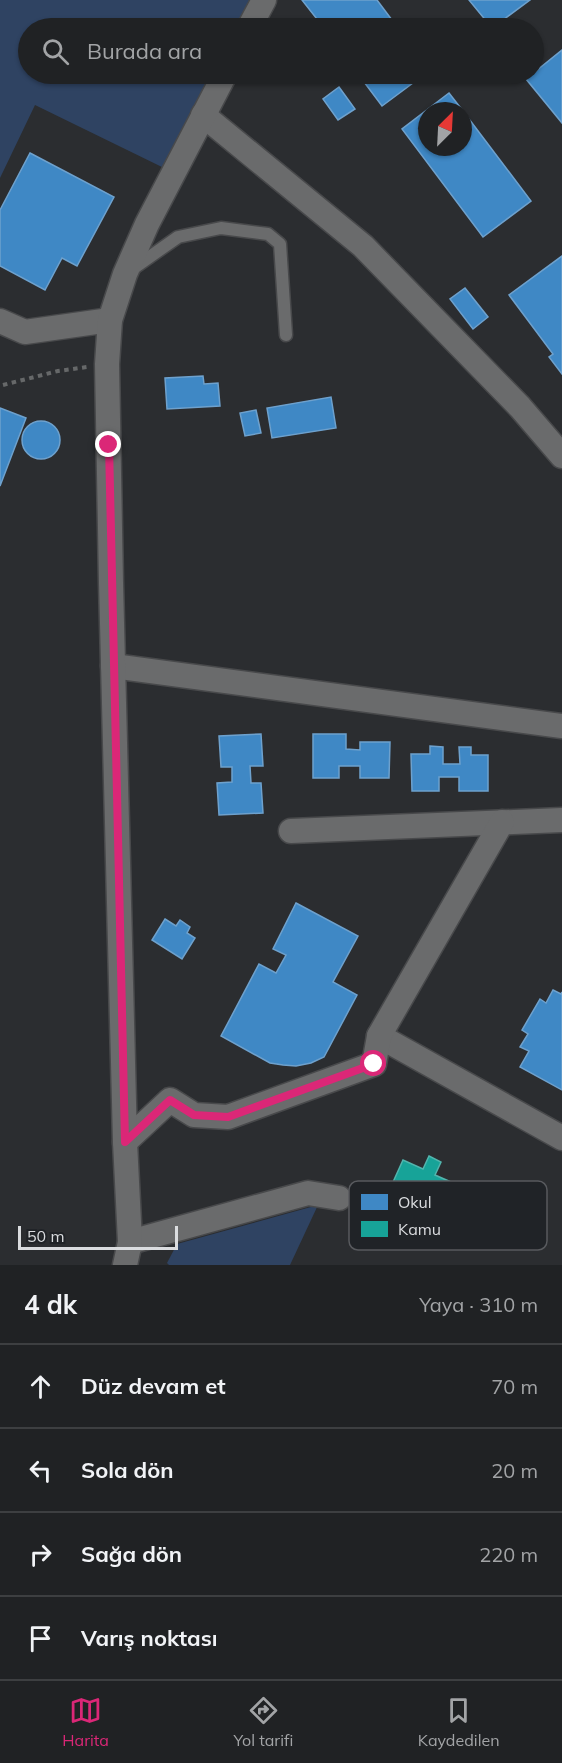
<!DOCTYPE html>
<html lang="tr">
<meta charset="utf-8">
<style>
body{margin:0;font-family:Mulish,sans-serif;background:#282a2c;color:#f1f3f6}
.compass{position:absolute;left:418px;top:102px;width:54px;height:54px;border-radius:50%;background:#202224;box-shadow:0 2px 4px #0004;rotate:24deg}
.scale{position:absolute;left:18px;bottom:15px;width:160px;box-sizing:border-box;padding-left:6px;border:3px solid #dadcdf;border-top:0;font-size:16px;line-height:21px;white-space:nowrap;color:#dadcdf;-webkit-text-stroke:4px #202327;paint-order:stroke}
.stop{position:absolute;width:18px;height:18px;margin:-14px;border:4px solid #db2777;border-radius:50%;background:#fff}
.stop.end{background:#db2777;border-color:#fff;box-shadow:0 2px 6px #0008}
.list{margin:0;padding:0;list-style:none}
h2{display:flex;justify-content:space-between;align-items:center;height:78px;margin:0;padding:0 24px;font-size:26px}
h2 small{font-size:20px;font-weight:400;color:#a2a4a6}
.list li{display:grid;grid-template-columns:39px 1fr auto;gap:18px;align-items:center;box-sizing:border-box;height:84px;padding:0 24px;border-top:2px solid #3d3f41}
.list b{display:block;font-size:22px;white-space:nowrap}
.list em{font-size:20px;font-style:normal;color:#a2a4a6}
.icon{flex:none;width:33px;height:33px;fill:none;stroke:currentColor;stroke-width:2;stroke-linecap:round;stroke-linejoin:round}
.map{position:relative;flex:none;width:562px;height:1265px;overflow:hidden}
.search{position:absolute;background:#202224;box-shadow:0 2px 4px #0004;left:18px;right:18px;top:18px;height:66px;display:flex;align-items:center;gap:15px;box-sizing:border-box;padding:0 21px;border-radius:33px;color:#a2a4a6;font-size:22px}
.sheet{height:414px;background:#202224}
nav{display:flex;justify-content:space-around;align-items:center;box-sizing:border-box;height:84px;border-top:2px solid #3d3f41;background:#202224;font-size:16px;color:#a2a4a6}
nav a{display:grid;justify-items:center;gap:3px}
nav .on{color:#db2777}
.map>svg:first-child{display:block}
</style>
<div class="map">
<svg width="562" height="1265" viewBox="0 0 562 1265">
<rect width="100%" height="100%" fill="#2b2d30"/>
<g fill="#2f4362">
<path d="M0,0H250L235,28H28V74H212L164,168L35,105L0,178Z"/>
<path d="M318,1205L290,1265H169L167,1263L177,1244Z"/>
</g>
<g fill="#3f88c5" stroke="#6ea1cd" stroke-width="1.5">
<path d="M302,0H377L398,28H324Z"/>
<path d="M469,0H530L492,28Z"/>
<path d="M562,50V123L526,79Z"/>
<path d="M358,74H425L382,106Z"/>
<path d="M339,87L355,109L338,120L323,99Z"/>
<path d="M449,93L463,111H427V147H463V111L531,201L483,237L402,129Z"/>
<path d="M30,153L114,197L77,266L62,258L45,290L0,266V210Z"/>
<path d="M562,256V374L549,357L553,354L509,295Z"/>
<path d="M465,288L488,317L473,329L450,299Z"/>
<path d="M203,376L204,384L218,383L220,406L167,409L165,378Z"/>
<path d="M331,397L336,428L272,438L267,408Z"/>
<path d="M0,408L26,418L0,486Z"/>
<path d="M256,410L261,433L245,436L240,413Z"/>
<circle cx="41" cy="440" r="19"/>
<path d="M261,734L263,766H250L251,783H261L263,813L219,815L217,783L232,782V767H221L219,736Z"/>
<path d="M313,734H346V749L360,750V742H390L389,778H360V766H339V778H313Z"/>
<path d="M430,746L443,747V764H460L459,747H471V755H488V791H459V777H439V791H412L411,754H430Z"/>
<path d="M296,903L358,936L333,982L357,995L324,1057L311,1063L296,1066L283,1065L270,1063L221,1036L259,964L276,973L286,955L273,949Z"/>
<path d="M165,919L176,926L180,920L190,927L187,933L195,938L182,959L152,940Z"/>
<path d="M553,990L561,994L562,992V1090L520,1067L529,1051L520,1047L528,1034L522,1030L540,999L546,1003Z"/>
</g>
<path fill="#17a398" stroke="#52b4ad" stroke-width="1.5" d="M429,1156L441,1162L435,1175L467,1189L453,1220L450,1219L445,1230L434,1225L439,1214L409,1200L404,1211L389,1203L394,1194L389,1191L403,1160L423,1169Z"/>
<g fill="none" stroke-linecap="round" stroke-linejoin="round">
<g stroke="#48494b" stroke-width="15">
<path id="service" d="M131,270L178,237L221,228L268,234L280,244L286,335"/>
</g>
<g stroke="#48494b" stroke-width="27">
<g id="minor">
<path d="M249,28L264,0"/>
<path d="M203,115L363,246L520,407L562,456"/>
<path d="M0,321L25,332L110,320"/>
<path d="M113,666L562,726"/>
<path d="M291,831L562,820"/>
<path d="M379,1036L562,1138"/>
<path d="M125,1142L170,1100L194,1115L228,1117L374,1064L379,1036L502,822"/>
<path d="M130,1242L308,1193L339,1198"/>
<path d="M125,1265L130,1242L125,1142L111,583L107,364L110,320L125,274L147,224L225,74"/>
</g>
</g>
<path stroke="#666869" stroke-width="4" stroke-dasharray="4.5 4.5" stroke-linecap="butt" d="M3,385L58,371L87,367"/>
<use href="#service" stroke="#6a6b6c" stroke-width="12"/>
<use href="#minor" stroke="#6a6b6c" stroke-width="24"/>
</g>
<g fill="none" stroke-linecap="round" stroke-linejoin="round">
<path stroke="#db2777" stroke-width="8" d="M109,445L125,1142L170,1100L194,1115L228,1117L374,1064"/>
</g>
<rect x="349" y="1181" width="198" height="69" rx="9" fill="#202327" stroke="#585a5e" stroke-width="1.5"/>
<rect x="361" y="1194" width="27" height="16" fill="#3f88c5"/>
<rect x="361" y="1221" width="27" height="16" fill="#17a398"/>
<g font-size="16" fill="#dadcdf">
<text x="398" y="1208">Okul</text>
<text x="398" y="1235">Kamu</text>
</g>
</svg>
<svg class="compass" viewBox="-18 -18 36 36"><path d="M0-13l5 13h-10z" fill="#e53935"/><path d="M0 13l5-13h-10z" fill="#a2a4a6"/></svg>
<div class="scale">50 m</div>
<div class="stop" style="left:374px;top:1064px"></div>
<div class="stop end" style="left:109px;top:445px"></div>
<div class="search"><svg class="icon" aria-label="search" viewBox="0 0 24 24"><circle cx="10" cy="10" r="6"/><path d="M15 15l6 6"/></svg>Burada ara</div>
</div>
<section class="sheet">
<h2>4 dk<small>Yaya · 310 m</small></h2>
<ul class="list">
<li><svg class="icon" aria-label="ahead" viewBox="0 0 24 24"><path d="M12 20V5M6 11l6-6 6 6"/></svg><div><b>Düz devam et</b></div><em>70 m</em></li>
<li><svg class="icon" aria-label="left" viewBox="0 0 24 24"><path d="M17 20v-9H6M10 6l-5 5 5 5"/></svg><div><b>Sola dön</b></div><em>20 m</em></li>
<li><svg class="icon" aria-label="right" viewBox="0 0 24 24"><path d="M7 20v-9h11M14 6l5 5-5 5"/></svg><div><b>Sağa dön</b></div><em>220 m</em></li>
<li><svg class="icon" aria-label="arrive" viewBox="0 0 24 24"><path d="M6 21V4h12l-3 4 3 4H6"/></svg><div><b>Varış noktası</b></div></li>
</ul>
</section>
<nav>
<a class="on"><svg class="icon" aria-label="map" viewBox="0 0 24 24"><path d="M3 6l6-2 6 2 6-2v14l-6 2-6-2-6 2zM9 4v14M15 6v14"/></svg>Harita</a>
<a><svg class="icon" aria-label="directions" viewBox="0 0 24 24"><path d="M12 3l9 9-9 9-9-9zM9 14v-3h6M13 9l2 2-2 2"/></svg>Yol tarifi</a>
<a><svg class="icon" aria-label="saved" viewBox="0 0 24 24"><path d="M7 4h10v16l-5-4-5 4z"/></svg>Kaydedilen</a>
</nav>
